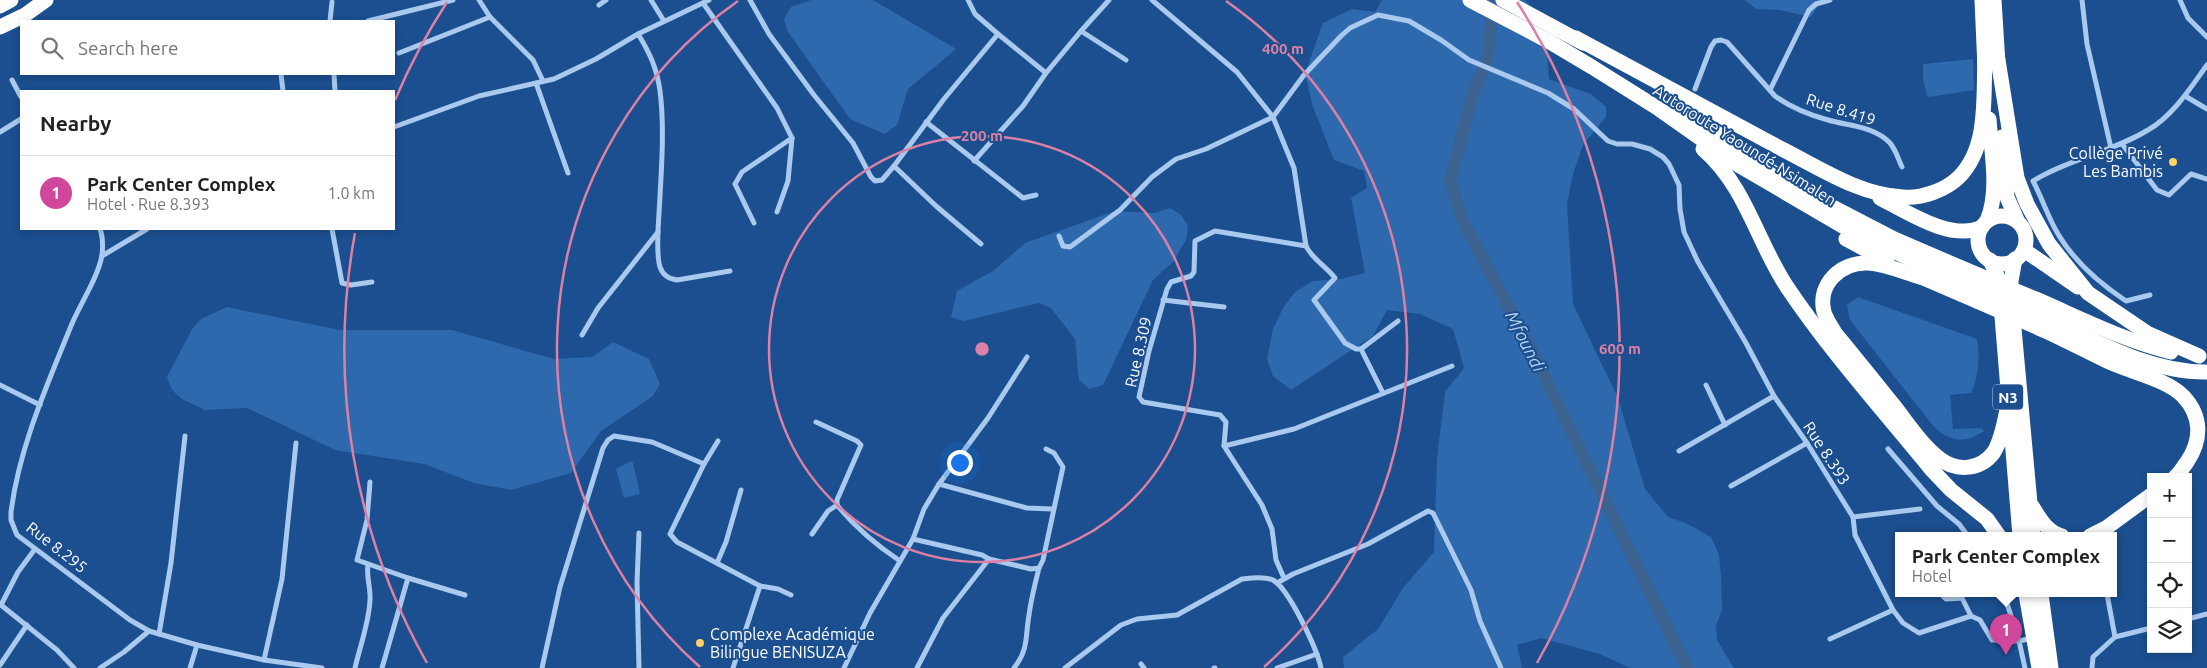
<!DOCTYPE html>
<meta charset="utf-8">
<style>
body{margin:0;font-family:Ubuntu,sans-serif;background:#f6f6f6;color:#202124}
.controls{position:absolute;right:15px;bottom:15px;display:grid;overflow:hidden;border-radius:0px;box-shadow:0 2px 8px #0003}
.controls button{width:45px;height:45px;display:grid;place-items:center;padding:0;border:0;border-bottom:1px solid #e0e0e0;background:#fff;color:#202124;font:25px sans-serif}
.you{position:absolute;left:959px;top:462px;width:18px;height:18px;margin:-12px;border:4px solid #fff;border-radius:50%;background:#1a73e8;box-shadow:0 0 0 8px #1a73e833}
.badge{display:grid;place-items:center;width:32px;height:32px;border-radius:50%;background:#847042;color:#fff;font-size:16px;font-weight:700}
.pin{position:absolute;translate:-50% -41px;filter:drop-shadow(0 1px 2px #0008)}
.pin::after{content:'';position:absolute;top:26px;width:18px;height:15px;background:inherit;clip-path:polygon(0 0,100% 0,50% 100%)}
.popup{position:absolute;left:1895px;top:532px;width:222px;height:65px;box-sizing:border-box;display:grid;place-content:center;border-radius:0px;background:#fff;filter:drop-shadow(0 1px 4px #0005);font-size:16px;white-space:nowrap;color:#757577}
.popup b{font-size:19px;color:#202124}
.popup::after{content:'';position:absolute;left:50%;top:100%;margin-left:-10px;border:10px solid transparent;border-top-color:#fff}
.list{margin:0;padding:0;list-style:none}
h2{display:flex;justify-content:space-between;align-items:center;height:65px;margin:0;padding:0 20px;font-size:21px}
h2 small{font-size:16px;font-weight:400;color:#757577}
.list li{display:grid;grid-template-columns:32px 1fr auto;gap:15px;align-items:center;box-sizing:border-box;height:75px;padding:0 20px;border-top:1px solid #e0e0e0}
.list b{display:block;font-size:19px;white-space:nowrap}
.list p{margin:0;font-size:16px;white-space:nowrap;color:#757577}
.list em{font-size:16px;font-style:normal;color:#757577}
.icon{flex:none;width:28px;height:28px;fill:none;stroke:currentColor;stroke-width:2;stroke-linecap:round;stroke-linejoin:round}
.map{position:relative;flex:none;width:2207px;height:668px;overflow:hidden}
.search{position:absolute;background:#fff;box-shadow:0 2px 8px #0003;left:20px;top:20px;width:375px;height:55px;display:flex;align-items:center;gap:12px;box-sizing:border-box;padding:0 18px;border-radius:0px;color:#757577;font-size:19px}
.panel{position:absolute;background:#fff;box-shadow:0 2px 8px #0003;left:20px;top:90px;width:375px;height:140px;border-radius:0px}
.map>svg:first-child{display:block}
</style>
<div class="map">
<svg width="2207" height="668" viewBox="0 0 2207 668">
<rect width="100%" height="100%" fill="#1b4f8f"/>
<g fill="#2e69ad">
<path d="M811,0H873L956,49L908,89L897,125L885,134L850,119L788,32L784,19L791,7Z"/>
<path d="M1382,0H1525L1529,4L1533,25L1547,56L1549,79L1591,94L1606,107V117L1583,145L1573,174L1567,204L1573,304L1618,398L1645,489L1668,517L1686,523L1711,537L1719,555L1721,577L1722,610L1716,626L1717,640L1734,668H1630L1600,654L1541,638L1517,645L1522,668H1344L1343,657L1378,629L1403,588L1434,552L1437,458L1445,392L1464,368L1453,329L1420,314L1387,310L1373,336L1291,390L1273,376L1267,359L1273,329L1283,308L1295,292L1313,281L1342,279L1365,273L1351,198L1367,188L1364,171L1334,160L1313,107L1305,73L1323,23L1352,9L1375,12Z"/>
<path d="M1745,0H1822L1811,17L1780,10L1756,9Z"/>
<path d="M1973,59L1974,90L1929,97L1927,95L1923,79V64Z"/>
<path d="M1170,208L1181,215L1188,226L1186,240L1173,262L1153,280L1103,385L1089,389L1079,380L1075,339L1051,308L1039,303L964,321L951,317L957,291L993,271L1025,243L1115,211L1154,213Z"/>
<path d="M1858,297L1977,339C1980,358 1979,375 1971,393L1950,395L1953,429L1981,428L1984,431C1965,444 1951,442 1934,427L1850,320L1847,305Z"/>
<path d="M227,307L340,330H452L554,359L592,357L613,342L649,359L660,384L653,396L601,431L571,473L511,490L474,483L424,464L335,450L247,408L205,410L182,399L172,390L167,377L192,329L201,319Z"/>
<path d="M631,461L633,463L640,494L624,498L616,469Z"/>
</g>
<g fill="none" stroke-linecap="round" stroke-linejoin="round">
<path stroke="#3c6290" stroke-width="12" d="M1488,0L1491,21L1488,58L1473,94L1450,181L1463,221L1535,357L1687,668"/>
<g stroke="#a9c9ee" stroke-width="5">
<path d="M479,0L490,17L533,60L543,81"/>
<path d="M651,0L664,21"/>
<path d="M750,0L769,34L814,95L853,143L871,177L875,181L882,180L894,166"/>
<path d="M968,0L975,14L998,34"/>
<path d="M1152,0L1237,72L1273,117L1304,75L1341,36L1350,28L1378,15L1409,21L1441,40L1469,60L1548,93L1574,109L1608,141L1617,144H1632L1650,149L1663,157L1669,164L1679,185L1680,209L1684,232L1698,262L1746,343L1774,396L1807,443L1853,517L1855,535L1893,610L1903,623L1919,633L1971,616L1980,620L1992,640L2019,641L2033,638"/>
<path d="M2082,0L2087,44L2111,148"/>
<path d="M2180,0L2188,18L2207,37"/>
<path d="M703,3L777,108L792,138L788,181L777,212"/>
<path d="M599,5L606,0"/>
<path d="M330,21L332,2"/>
<path d="M368,21L453,0"/>
<path d="M1081,31L1109,0"/>
<path d="M638,34C650,53 657,69 660,91C665,129 661,175 659,214C658,228 656,254 660,267C663,276 669,279 677,280L730,271"/>
<path d="M399,53L490,17"/>
<path d="M281,74L283,91"/>
<path d="M334,74L335,91"/>
<path d="M12,80L21,97"/>
<path d="M536,83L568,173"/>
<path d="M1695,89L1711,47L1715,41L1721,40L1727,42L1775,96C1790,107 1810,115 1828,120C1848,126 1874,126 1890,143C1896,150 1898,159 1902,167"/>
<path d="M1770,90L1809,10L1816,4L1830,0"/>
<path d="M2185,96L2207,109"/>
<path d="M926,122L1023,198L1036,195"/>
<path d="M394,127L479,96L554,79L596,59L638,34L709,0"/>
<path d="M0,132L21,119"/>
<path d="M2122,144L2157,190L2169,195L2191,174L2207,179"/>
<path d="M974,161L1023,106L1046,73"/>
<path d="M754,223L735,184L742,172L792,138"/>
<path d="M100,229C103,237 103,246 102,255C98,278 80,304 71,326C47,385 19,448 11,512V520L17,535L130,620L149,631L197,645L264,660L322,668"/>
<path d="M332,229L342,283L351,285L372,282"/>
<path d="M1059,236L1063,246L1070,247L1120,210L1152,177L1176,159L1206,149L1273,117L1294,168L1306,246C1313,260 1326,266 1335,278L1314,300L1345,343L1356,349H1361L1398,321"/>
<path d="M981,244L936,206L894,166L944,99L998,34L1046,73L1081,31L1126,60"/>
<path d="M102,256L147,229"/>
<path d="M2150,295L2126,301C2099,283 2074,261 2058,234C2048,217 2042,198 2033,181C2069,159 2112,152 2148,130C2173,116 2191,87 2207,65"/>
<path d="M1163,300L1224,307"/>
<path d="M582,335L598,308L658,232"/>
<path d="M1361,349L1383,393"/>
<path d="M0,385L40,405"/>
<path d="M1706,385L1725,425"/>
<path d="M816,422L857,441L861,445L837,500V505C855,527 876,545 900,561"/>
<path d="M718,441L704,464L670,534L677,542L760,586L733,668"/>
<path d="M1224,446L1294,429L1452,366"/>
<path d="M1888,449L1937,506L1959,524L1968,536"/>
<path d="M1679,451L1774,396"/>
<path d="M370,482L367,520L357,560L408,578L382,668"/>
<path d="M939,484L1027,508L1052,509"/>
<path d="M1731,486L1807,443"/>
<path d="M1853,517L1920,509"/>
<path d="M812,534L828,511L837,505"/>
<path d="M913,539L924,509L939,484L988,418L1027,357"/>
<path d="M35,549L18,572L1,605L57,650L74,668"/>
<path d="M989,559L1031,569L1039,568L1043,560L1063,467L1054,453L1046,449"/>
<path d="M717,563L726,542L741,490"/>
<path d="M408,578L465,595"/>
<path d="M1284,578L1276,560L1272,529L1262,505L1224,446L1226,422L1220,415L1143,402L1139,397L1149,351L1167,289L1171,282L1191,276L1194,272L1195,241L1215,231L1306,246"/>
<path d="M1277,583L1293,574L1368,544L1428,511L1433,513L1471,590L1480,621L1501,668"/>
<path d="M760,586L778,589L791,595"/>
<path d="M1941,594L1946,599L1962,598L1971,616"/>
<path d="M2004,594L2019,641L2025,668"/>
<path d="M2107,594L2115,637"/>
<path d="M2188,619L2207,614"/>
<path d="M159,634L171,563L185,436"/>
<path d="M1830,639L1893,610"/>
<path d="M264,660L282,579L296,443"/>
<path d="M1141,664L1144,668"/>
<path d="M0,665L27,625"/>
<path d="M100,668L124,652L149,631"/>
<path d="M190,668L197,645"/>
<path d="M355,668C360,646 369,623 370,600C371,588 366,577 368,565"/>
<path d="M542,668L560,587L603,448L608,440L614,436L652,442L704,464"/>
<path d="M639,668L637,582L639,533"/>
<path d="M844,668L870,613L913,539L982,555L989,559L943,618L917,668"/>
<path d="M1014,668C1029,649 1025,637 1029,615C1031,599 1035,584 1039,568"/>
<path d="M1065,668L1121,625L1137,619L1177,615L1242,579C1251,578 1264,576 1273,580C1289,589 1317,649 1321,668"/>
<path d="M1214,668H1215"/>
<path d="M1277,668L1317,654"/>
<path d="M2092,668L2093,657L2115,637L2151,628"/>
</g>
<g stroke="#fff" stroke-width="15">
<path d="M1470,0L1550,42L1592,67L1659,109L1740,166L1858,235L1977,289"/>
<path d="M1503,0L1583,43"/>
<path d="M1982,0L1985,68"/>
<path d="M1994,0L1998,64"/>
<path d="M0,6L11,0"/>
<path d="M0,27L25,15L46,0"/>
<path d="M1576,38C1644,75 1712,112 1780,148C1818,167 1859,195 1903,197C1921,199 1946,190 1959,177C1989,147 1983,97 1985,58"/>
<path d="M1997,54L2017,178L2027,204L2049,244L2088,293L2147,333L2199,356"/>
<path d="M1676,103L1745,154L1815,198L1894,239L1978,275"/>
<path d="M2002,137L2007,197L2017,220"/>
<path d="M1703,149C1746,186 1757,242 1787,287C1830,351 1882,409 1931,469L1951,490L1987,519L1999,536"/>
<path d="M1880,198C1907,212 1952,242 1982,227"/>
<circle cx="2002" cy="240" r="24"/>
<path d="M1987,221C2000,190 1991,151 1989,119"/>
<path d="M1846,239L1887,261"/>
<path d="M2024,250L2078,287"/>
<path d="M2015,259L2011,281V296L2033,536"/>
<path d="M1990,260L1999,280L2020,536"/>
<path d="M1912,273L1977,301"/>
<path d="M1920,277C1903,272 1886,264 1868,263C1841,262 1817,284 1824,312C1826,319 1831,326 1835,333C1855,357 1875,382 1895,407C1909,425 1922,445 1940,459C1957,472 1981,470 1994,452C2003,437 2005,417 2009,400"/>
<path d="M2038,300C2082,319 2125,341 2171,352"/>
<path d="M2039,315C2091,338 2148,373 2207,372"/>
<path d="M2039,328C2062,338 2084,350 2107,361C2130,372 2166,379 2183,396C2202,416 2202,440 2187,462C2183,467 2180,473 2175,477"/>
<path d="M2032,506C2040,519 2047,532 2062,536"/>
<path d="M2090,536L2106,528L2151,495"/>
<path d="M2026,594L2039,668"/>
<path d="M2041,594L2051,668"/>
</g>
<g stroke="#fff" stroke-width="15">
<path d="M1978,275L2038,300"/>
<path d="M1977,289L2039,315"/>
<path d="M1977,301L2039,328"/>
</g>
</g>
<g fill="none" stroke="#dd80a5" stroke-width="2.5">
<circle cx="982" cy="349" r="213"/>
<path d="M700 667A425 425 0 0 1 738 1M1226 1A425 425 0 0 1 1264 667"/>
<path d="M427 663A638 638 0 0 1 355 233M395 100A638 638 0 0 1 447 2M1517 2A638 638 0 0 1 1537 663"/>
</g>
<g fill="#ffd166" stroke="#1b4f8f" stroke-width="2">
<circle cx="2173" cy="162" r="5"/>
<circle cx="700" cy="643" r="5"/>
</g>
<g text-anchor="middle" dominant-baseline="central" stroke-width="4" stroke-linejoin="round" paint-order="stroke">
<rect fill="#1b4f8f" stroke="#bbcadd" stroke-width="1" x="1993" y="384.5" width="30" height="25" rx="4"/>
<g font-size="15" font-weight="bold" fill="#fff">
<text x="2008" y="397">N3</text>
</g>
<g font-size="16" fill="#fff" stroke="#1b4f8f">
<text transform="translate(1841 109) rotate(18)">Rue 8.419</text>
<text transform="translate(1745 145) rotate(32)">Autoroute Yaoundé-Nsimalen</text>
<text transform="translate(1138 352) rotate(-77)">Rue 8.309</text>
<text transform="translate(1827 453) rotate(57)">Rue 8.393</text>
<text transform="translate(57 547) rotate(38)">Rue 8.295</text>
</g>
<g font-size="16" fill="#fff" stroke="#1b4f8f" text-anchor="end">
<text x="2163" y="153">Collège Privé<tspan x="2163" dy="18">Les Bambis</tspan></text>
<text x="710" y="634" text-anchor="start">Complexe Académique<tspan x="710" dy="18">Bilingue BENISUZA</tspan></text>
</g>
<g font-size="18" font-style="italic" fill="#b5d3f5" stroke="#1b4f8f">
<text transform="translate(1526 341) rotate(63)">Mfoundi</text>
</g>
</g>
<circle cx="982" cy="349" r="8" fill="#dd80a5" stroke="#1b4f8f" stroke-width="2.5"/>
<g font-size="15" text-anchor="middle" font-weight="bold" fill="#dd80a5" stroke="#1b4f8f" stroke-width="4" stroke-linejoin="round" paint-order="stroke">
<text x="1283" y="54">400 m</text>
<text x="982" y="141">200 m</text>
<text x="1620" y="354">600 m</text>
</g>
</svg>
<div class="controls">
<button>+</button>
<button>−</button>
<button><svg class="icon" aria-label="locate" viewBox="0 0 24 24"><circle cx="12" cy="12" r="6"/><path d="M12 2v4M12 18v4M2 12h4M18 12h4"/></svg></button>
<button><svg class="icon" aria-label="layers" viewBox="0 0 24 24"><path d="M12 4l9 5-9 5-9-5zM3 14l9 5 9-5"/></svg></button>
</div>
<div class="you"></div>
<div class="pin badge" style="left:2006px;top:655px;background:#d1479c">1</div>
<div class="popup"><b>Park Center Complex</b>Hotel</div>
<div class="search"><svg class="icon" aria-label="search" viewBox="0 0 24 24"><circle cx="10" cy="10" r="6"/><path d="M15 15l6 6"/></svg>Search here</div>
<section class="panel">
<h2>Nearby<small></small></h2>
<ul class="list">
<li><span class="badge" style="background:#d1479c">1</span><div><b>Park Center Complex</b><p>Hotel · Rue 8.393</p></div><em>1.0 km</em></li>
</ul>
</section>
</div>
